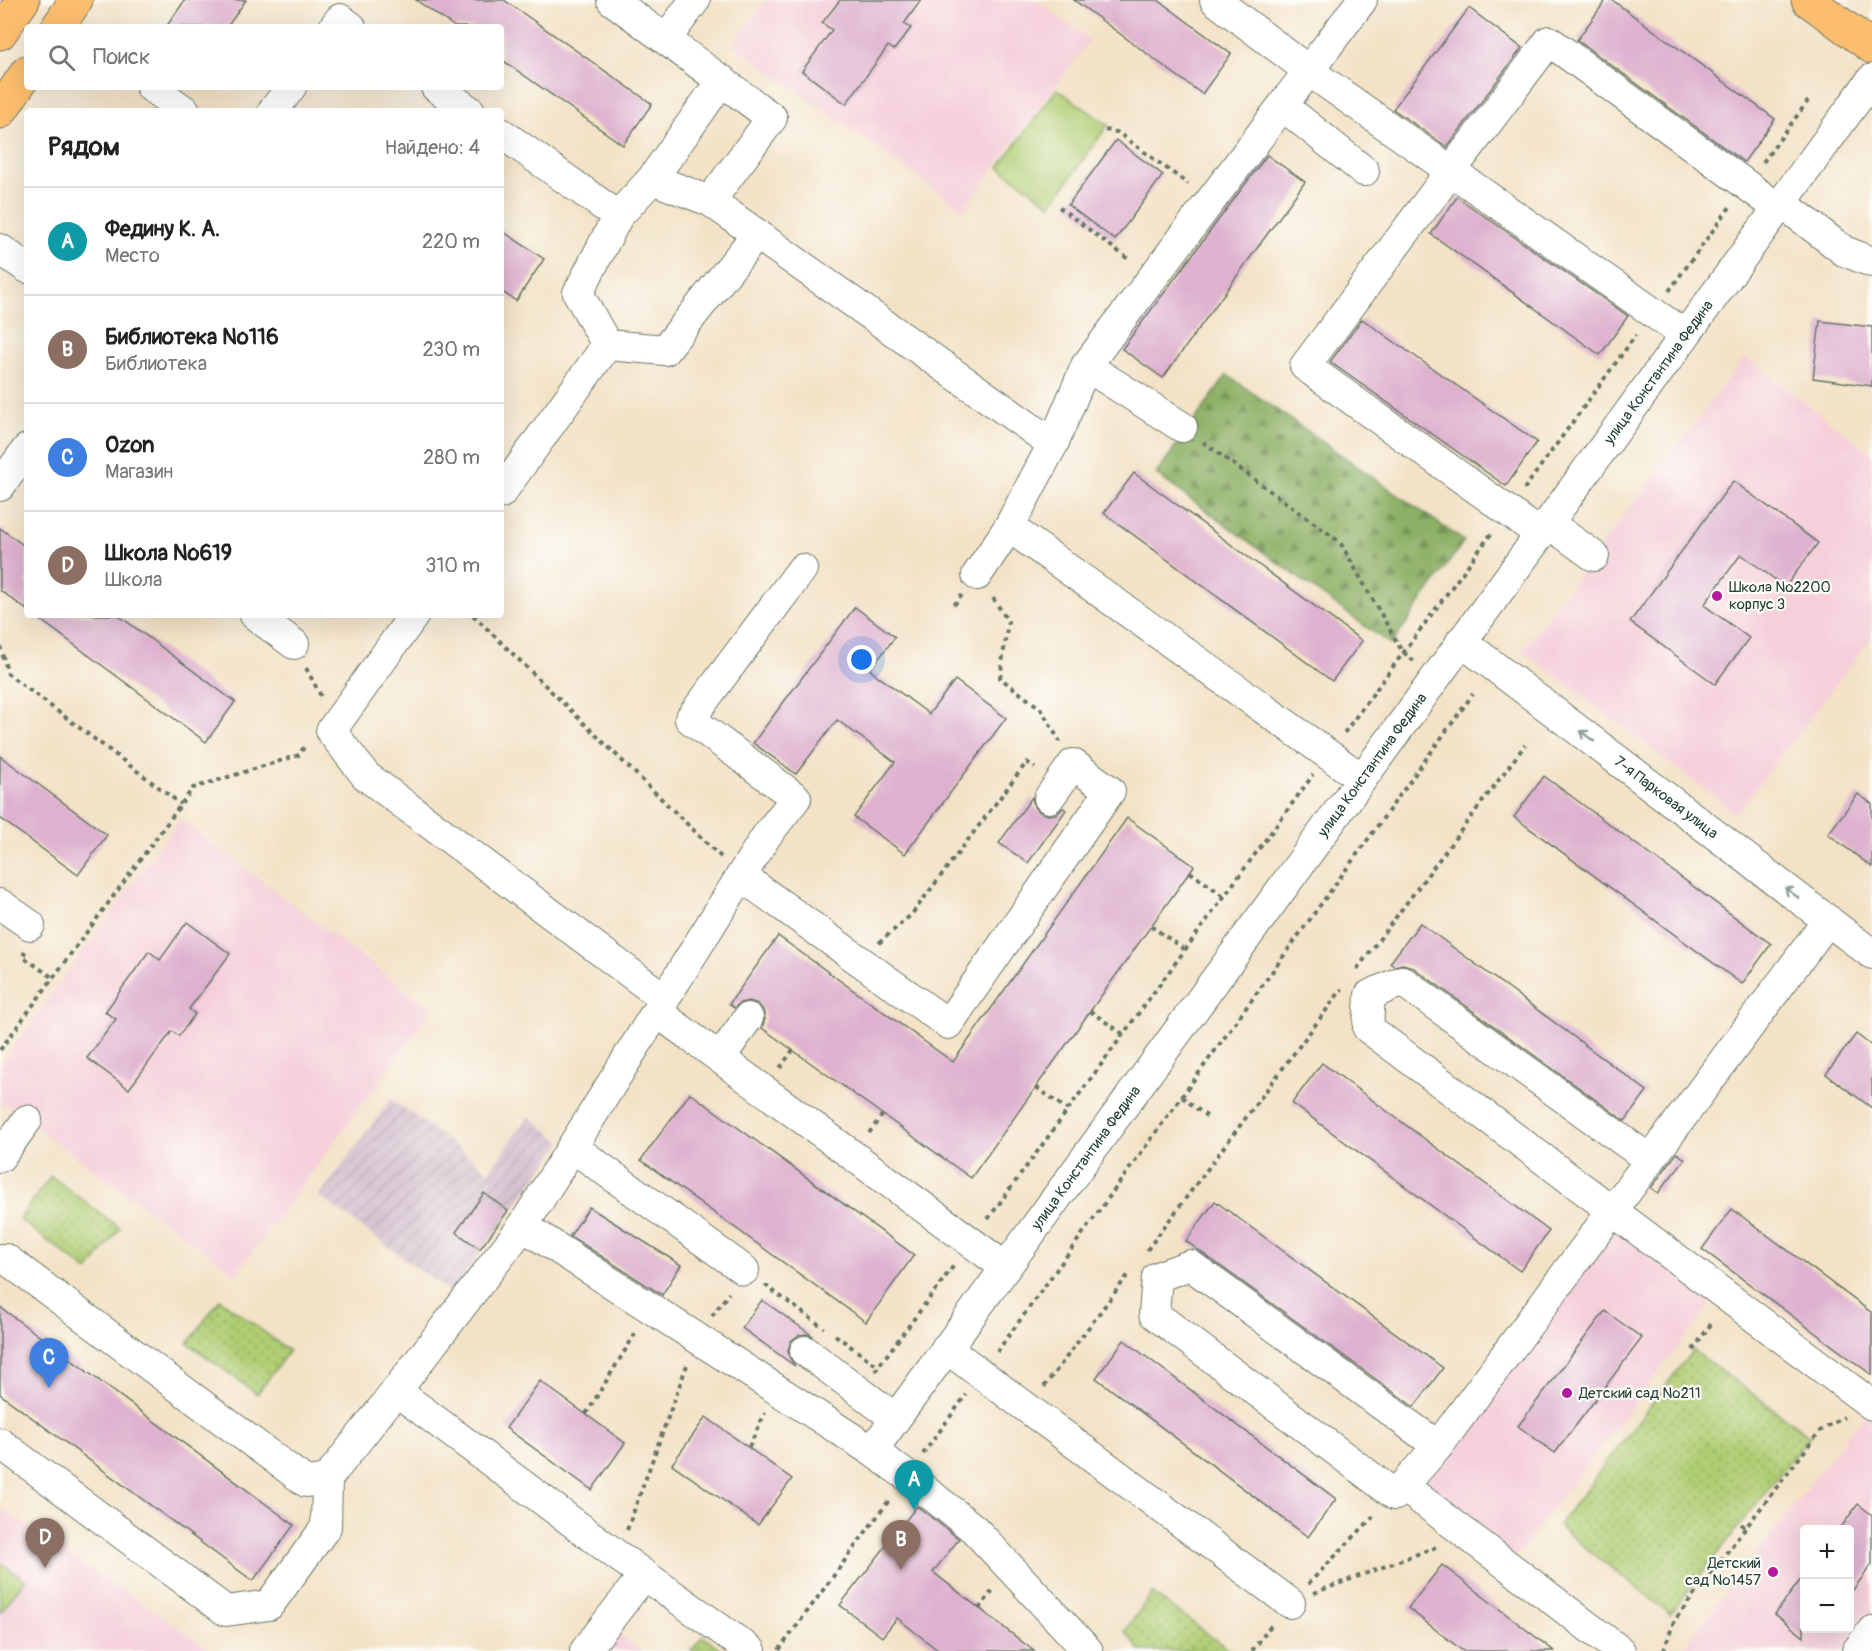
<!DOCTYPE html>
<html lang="ru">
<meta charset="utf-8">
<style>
body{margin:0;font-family:Pangolin,sans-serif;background:#f2f2f2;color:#222}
.controls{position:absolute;right:18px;bottom:18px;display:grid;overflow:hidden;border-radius:6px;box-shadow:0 6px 24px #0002}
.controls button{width:54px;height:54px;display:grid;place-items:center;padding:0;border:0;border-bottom:2px solid #e0e0e0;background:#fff;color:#222;font:30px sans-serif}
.you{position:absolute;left:862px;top:660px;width:21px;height:21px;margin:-15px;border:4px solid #fff;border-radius:50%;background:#1a73e8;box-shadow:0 0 0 9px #1a73e833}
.badge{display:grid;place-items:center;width:39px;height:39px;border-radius:50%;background:#2563eb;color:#fff;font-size:20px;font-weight:700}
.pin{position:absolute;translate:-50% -50px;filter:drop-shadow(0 2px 3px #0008)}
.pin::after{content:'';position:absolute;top:32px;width:21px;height:18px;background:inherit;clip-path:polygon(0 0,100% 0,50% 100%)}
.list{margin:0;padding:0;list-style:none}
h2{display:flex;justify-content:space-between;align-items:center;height:78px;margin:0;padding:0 24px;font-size:26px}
h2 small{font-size:20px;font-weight:400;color:#767676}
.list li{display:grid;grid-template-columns:39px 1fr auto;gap:18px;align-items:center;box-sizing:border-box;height:108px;padding:0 24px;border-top:2px solid #e0e0e0}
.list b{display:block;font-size:22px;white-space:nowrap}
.list p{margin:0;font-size:20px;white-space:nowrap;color:#767676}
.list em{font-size:20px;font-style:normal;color:#767676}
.icon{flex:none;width:33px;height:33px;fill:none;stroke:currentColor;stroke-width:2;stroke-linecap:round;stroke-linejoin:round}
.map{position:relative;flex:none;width:1872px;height:1651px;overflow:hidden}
.search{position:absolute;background:#fff;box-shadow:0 6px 24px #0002;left:24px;top:24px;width:480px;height:66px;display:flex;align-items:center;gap:15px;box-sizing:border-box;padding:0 21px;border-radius:6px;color:#767676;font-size:22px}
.panel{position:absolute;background:#fff;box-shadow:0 6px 24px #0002;left:24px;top:108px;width:480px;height:510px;border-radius:6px}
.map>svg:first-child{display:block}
</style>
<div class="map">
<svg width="1872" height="1651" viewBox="0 0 1872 1651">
<defs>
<pattern id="industrial-furrows" width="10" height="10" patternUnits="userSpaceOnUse" patternTransform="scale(1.5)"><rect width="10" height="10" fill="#d1bdcb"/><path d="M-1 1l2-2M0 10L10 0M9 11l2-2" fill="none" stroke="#b3a3af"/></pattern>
<pattern id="grass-dots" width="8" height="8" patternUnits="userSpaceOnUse" patternTransform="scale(1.5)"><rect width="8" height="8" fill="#b0cd73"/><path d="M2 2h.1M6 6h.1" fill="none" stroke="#8fa85f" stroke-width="1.8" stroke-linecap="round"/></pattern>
<pattern id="forest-firs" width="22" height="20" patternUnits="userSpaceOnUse" patternTransform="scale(1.5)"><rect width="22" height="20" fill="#8cb065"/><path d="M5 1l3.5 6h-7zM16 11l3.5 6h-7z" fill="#729054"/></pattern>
</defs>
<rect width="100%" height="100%" fill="#fdfcf7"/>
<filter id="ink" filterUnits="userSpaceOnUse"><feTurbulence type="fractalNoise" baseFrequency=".0167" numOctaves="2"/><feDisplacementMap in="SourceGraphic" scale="12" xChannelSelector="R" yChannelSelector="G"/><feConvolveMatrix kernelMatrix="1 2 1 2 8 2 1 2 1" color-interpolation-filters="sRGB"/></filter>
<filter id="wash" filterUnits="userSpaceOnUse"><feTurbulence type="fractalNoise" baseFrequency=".008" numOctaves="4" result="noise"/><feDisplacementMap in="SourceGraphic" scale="24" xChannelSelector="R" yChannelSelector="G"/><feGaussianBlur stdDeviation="1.35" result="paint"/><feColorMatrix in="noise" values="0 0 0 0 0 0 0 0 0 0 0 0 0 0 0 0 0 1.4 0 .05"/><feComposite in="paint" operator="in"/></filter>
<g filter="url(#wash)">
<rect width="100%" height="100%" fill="#f3e2c6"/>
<g fill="#f5cfda" fill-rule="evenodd">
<path d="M766,0H1036L1090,40L963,210L733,45Z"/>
<path d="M1745,357L1872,454V637L1736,814L1522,650Z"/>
<path d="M180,819L432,1010L236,1274L0,1101V1065Z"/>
<path d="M1615,1226L1715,1299L1514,1559L1421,1487Z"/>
<path d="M1866,1412L1872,1416V1615L1845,1651H1681ZM1804,1530H1850V1628H1804Z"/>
<path d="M0,1508L179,1628L211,1651H0Z"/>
<path d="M616,1632L641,1651H602Z"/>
</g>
<path fill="url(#industrial-furrows)" d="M391,1099L489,1171L529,1116L562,1142L451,1293L319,1196Z"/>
<g fill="url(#grass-dots)" stroke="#688554" stroke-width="1.5">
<path d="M51,1176L120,1228L88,1271L19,1219Z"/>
<path d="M220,1299L289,1351L257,1394L188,1343Z"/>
<path d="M1693,1350L1810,1436L1670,1614L1558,1526Z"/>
<path d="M1152,1593L1231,1651H1140L1125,1631Z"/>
<path d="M703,1636L723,1651H691Z"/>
</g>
<path fill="url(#forest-firs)" stroke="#56764c" stroke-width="1.5" d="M1227,375L1464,541L1391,645L1156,474Z"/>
<g fill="#b0cd73" stroke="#688554" stroke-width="1.5">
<path d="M1057,89L1108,125L1051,205L999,167Z"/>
<path d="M0,1562L25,1580L0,1613Z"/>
</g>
<g id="blocks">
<g fill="#deb2cf">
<path d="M185,0H246L227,27H166Z"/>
<path d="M416,0H504L652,104L623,145L501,59V27H455Z"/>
<path d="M840,0H921L904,24L911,28L894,50L888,46L846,104L802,71L832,30L822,23Z"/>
<path d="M1074,0H1158L1231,54L1202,94Z"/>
<path d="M1606,0H1612L1775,119L1744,162L1577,40Z"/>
<path d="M1469,8L1522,48L1447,147L1393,109Z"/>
<path d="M1116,140L1163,175L1115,240L1068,205Z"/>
<path d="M1267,155L1305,182L1163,378L1122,349Z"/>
<path d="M1457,197L1628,316L1600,355L1431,234Z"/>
<path d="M501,230L544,259L516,301L501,291Z"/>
<path d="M1362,319L1537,442L1506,486L1330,362Z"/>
<path d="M1820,321L1872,327V386L1813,378Z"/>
<path d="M1134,473L1362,641L1332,681L1104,513Z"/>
<path d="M1733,481L1818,543L1785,587L1741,554L1704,605L1749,638L1715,684L1630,622Z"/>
<path d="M0,528L27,548V610L0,590Z"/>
<path d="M855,607L895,637L870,670L929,714L955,680L1006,718L905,854L854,817L895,762L837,720L796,774L753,743Z"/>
<path d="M34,615H118L235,702L206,742Z"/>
<path d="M0,756L107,835L78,875L0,818Z"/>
<path d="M1544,776L1771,944L1742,984L1514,817Z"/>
<path d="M1858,794L1872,804V867L1828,834Z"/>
<path d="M1032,797L1034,806L1040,812L1048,815L1056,814L1063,808L1066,810L1028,863L999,843Z"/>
<path d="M1127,818L1194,866L971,1178L762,1028L765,1019L763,1010L758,1004L749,1001L740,1003L734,1008L729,1004L778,936L953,1062Z"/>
<path d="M187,922L230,954L189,1009L195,1014L179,1036L172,1031L129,1089L87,1058L116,1019L105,1012L149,951L160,960Z"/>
<path d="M1420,923L1647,1091L1625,1121L1412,967L1403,964L1394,966L1390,963Z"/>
<path d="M1856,1034L1872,1046V1108L1826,1074Z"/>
<path d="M1322,1063L1549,1231L1520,1271L1292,1103Z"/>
<path d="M690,1093L914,1255L866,1322L641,1160Z"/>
<path d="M1677,1153L1685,1159L1658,1193L1651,1188Z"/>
<path d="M484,1193L508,1211L480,1249L456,1232Z"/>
<path d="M1215,1201L1443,1368L1414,1407L1186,1241Z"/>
<path d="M589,1207L681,1265L662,1295L570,1236Z"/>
<path d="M1732,1209L1872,1313V1375L1702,1249Z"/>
<path d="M762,1300L813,1336L806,1334L799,1335L791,1341L788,1350L789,1357L795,1366L742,1328Z"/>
<path d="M0,1307L294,1525L253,1581L0,1394Z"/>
<path d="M1605,1311L1642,1338L1555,1453L1518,1426Z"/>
<path d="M1124,1340L1336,1499L1308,1537L1096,1378Z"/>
<path d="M540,1381L625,1443L592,1490L506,1428Z"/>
<path d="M706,1417L792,1479L758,1525L672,1464Z"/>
<path d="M1858,1504L1872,1515V1564L1850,1594V1530H1839Z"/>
<path d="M917,1506L959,1539L933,1572L1034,1651H939L897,1618L882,1637L840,1605Z"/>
<path d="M1442,1565L1554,1651H1463L1408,1608Z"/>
<path d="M1804,1575V1637L1775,1614Z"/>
</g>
</g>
</g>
<g filter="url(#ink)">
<use href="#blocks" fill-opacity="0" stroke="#697767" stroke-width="1.5"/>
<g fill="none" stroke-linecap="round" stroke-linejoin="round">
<g stroke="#697767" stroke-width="32">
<g id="minor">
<path d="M612,0L772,118L710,201"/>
<path d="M1215,0L1309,71L1451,171L1305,366L1540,534"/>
<path d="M334,27L340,19L351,27"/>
<path d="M666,39L695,0"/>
<path d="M722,80L652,179L618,216L578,293L607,345L665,350L757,234"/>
<path d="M151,87L185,111"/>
<path d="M436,87L470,111"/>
<path d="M1283,106L1364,171"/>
<path d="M273,111L291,87"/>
<path d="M501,133L618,216"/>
<path d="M652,179L710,201L1053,444"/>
<path d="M1782,203L1844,251L1872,262"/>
<path d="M0,249L27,268"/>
<path d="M1685,335L1451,171L1549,41L1778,208"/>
<path d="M1086,366L1182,427"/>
<path d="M0,486L27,449"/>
<path d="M501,493L607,345"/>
<path d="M1548,523L1594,556"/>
<path d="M977,575L1009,527"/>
<path d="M255,615L294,644"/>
<path d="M414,615L331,731L366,776L665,999"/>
<path id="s1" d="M1461,641L1872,954"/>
<path d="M1361,778L1009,527L1053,444L1086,366L1362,0"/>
<path d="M741,876L948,1024L1110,791L1073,764L1049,798"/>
<path d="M0,904L30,925"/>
<path d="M657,1012L1005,1267"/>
<path d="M720,1058L748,1018"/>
<path d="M572,1147L744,1270"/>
<path d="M0,1157L27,1120"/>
<path d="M1650,1160L1402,981L1370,995L1368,1028L1872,1405"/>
<path d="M523,1226L872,1451L907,1476L974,1529L1088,1651"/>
<path d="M0,1259H6L306,1482L327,1479"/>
<path d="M946,1348L1290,1603"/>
<path d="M805,1351L895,1418"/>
<path d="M0,1443L226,1611L269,1605L326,1527L327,1479L396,1391"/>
<path d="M1438,1446L1190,1265L1157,1277L1154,1314L1395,1495L1407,1489L1620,1651"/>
<path id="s2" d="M872,1451L1872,79"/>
<path d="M1395,1495L1438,1446L1828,920"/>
<path d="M585,1651L644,1575"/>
<path d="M751,1651L618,1556L396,1391L523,1226L741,876L767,835L796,798L690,719L802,569"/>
<path d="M1857,1651L1872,1631"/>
</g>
</g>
<g stroke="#697767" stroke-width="35">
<g id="major">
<path d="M1808,0L1872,47"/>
<path d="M58,27L76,0"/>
<path d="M0,33L23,0"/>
<path d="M0,112L27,72"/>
</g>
</g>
<g stroke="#697767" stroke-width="4" stroke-dasharray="4.5 4.5" stroke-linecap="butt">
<path d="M1105,130L1117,132L1188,184"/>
<path d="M1763,162L1808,101"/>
<path d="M1059,207L1131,261"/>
<path d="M1669,291L1730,207"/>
<path d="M1203,442L1340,542L1402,651L1414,661"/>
<path d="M1524,489L1636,335"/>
<path d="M993,598L1008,621L1000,678L1041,709L1060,742"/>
<path d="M954,605L962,595"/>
<path d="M473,615L721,857"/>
<path d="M0,646L8,674L181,804"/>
<path d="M306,668L322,698"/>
<path d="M1344,733L1491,534"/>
<path d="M1190,872L1224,896"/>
<path d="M1151,926L1185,950"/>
<path d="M879,943L912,914L1027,762L1035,768"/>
<path d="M25,951L23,957L52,977"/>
<path d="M1357,969L1525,745"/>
<path d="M1090,1011L1123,1034"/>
<path d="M0,1050L193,788L299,755L306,744"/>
<path d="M780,1068L793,1050"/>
<path d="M1036,1087L1068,1110"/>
<path d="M1182,1097L1209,1118"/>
<path d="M869,1133L883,1114"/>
<path d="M988,1219L1313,775"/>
<path d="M1147,1250L1342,989"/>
<path d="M765,1285L824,1328"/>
<path d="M712,1316L729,1293"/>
<path d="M835,1335L879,1367"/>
<path d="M1693,1350L1713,1321"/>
<path d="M997,1352L1473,694"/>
<path d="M875,1371L955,1264"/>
<path d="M1044,1387L1128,1275"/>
<path d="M586,1414L637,1331"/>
<path d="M749,1447L765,1413"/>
<path d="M923,1454L966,1395"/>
<path d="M1741,1524L1745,1528"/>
<path d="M627,1530L687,1365"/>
<path d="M1308,1584L1376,1514"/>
<path d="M1314,1593L1436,1547"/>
<path d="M979,1609L993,1590"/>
<path d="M779,1650L890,1499"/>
<path d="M1252,1651L1273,1623"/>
<path d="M1664,1651L1674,1621L1820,1431L1844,1417"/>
</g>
<use href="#minor" stroke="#fff" stroke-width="30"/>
<use href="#major" stroke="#fbbd6e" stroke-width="33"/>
</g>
<defs><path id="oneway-shaft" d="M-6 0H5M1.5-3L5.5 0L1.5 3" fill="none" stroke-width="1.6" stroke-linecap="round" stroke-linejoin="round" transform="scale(1.5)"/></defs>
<g stroke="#8f9e9a">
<use href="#oneway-shaft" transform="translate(1587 736) rotate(-143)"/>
<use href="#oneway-shaft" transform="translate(1792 893) rotate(-143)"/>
</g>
</g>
<g fill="#b5179e" stroke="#fdfcf7" stroke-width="2">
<circle cx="1717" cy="596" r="6"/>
<circle cx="1567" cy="1393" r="6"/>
<circle cx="1773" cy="1572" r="6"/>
</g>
<g text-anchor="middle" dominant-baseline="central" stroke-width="4.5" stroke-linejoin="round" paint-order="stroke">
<g font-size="15" fill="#1f3d34" stroke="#fdfcf7">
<text stroke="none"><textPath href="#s2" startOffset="1335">улица Константина Федина</textPath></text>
<text stroke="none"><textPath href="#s2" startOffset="849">улица Константина Федина</textPath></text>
<text stroke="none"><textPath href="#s1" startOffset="258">7-я Парковая улица</textPath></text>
<text stroke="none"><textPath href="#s2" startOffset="363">улица Константина Федина</textPath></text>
</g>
<g font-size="15" fill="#1f3d34" stroke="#fdfcf7" text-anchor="start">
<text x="1729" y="587">Школа №2200<tspan x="1729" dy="17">корпус 3</tspan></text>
<text x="1579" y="1393">Детский сад №211</text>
<text x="1761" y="1563" text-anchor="end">Детский<tspan x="1761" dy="17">сад №1457</tspan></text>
</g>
</g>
</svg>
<div class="controls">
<button>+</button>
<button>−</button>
</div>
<div class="you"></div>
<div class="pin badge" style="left:914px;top:1510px;background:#0f9aa8">A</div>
<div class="pin badge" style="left:901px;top:1570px;background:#8d6e63">B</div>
<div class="pin badge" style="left:49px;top:1388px;background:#3f7fe0">C</div>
<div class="pin badge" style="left:45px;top:1568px;background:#8d6e63">D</div>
<div class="search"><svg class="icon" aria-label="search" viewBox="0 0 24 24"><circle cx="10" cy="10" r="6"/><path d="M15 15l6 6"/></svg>Поиск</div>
<section class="panel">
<h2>Рядом<small>Найдено: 4</small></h2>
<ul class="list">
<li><span class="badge" style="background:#0f9aa8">A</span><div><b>Федину К. А.</b><p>Место</p></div><em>220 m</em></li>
<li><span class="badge" style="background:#8d6e63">B</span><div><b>Библиотека №116</b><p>Библиотека</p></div><em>230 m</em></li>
<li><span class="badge" style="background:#3f7fe0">C</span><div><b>Ozon</b><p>Магазин</p></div><em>280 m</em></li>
<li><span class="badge" style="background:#8d6e63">D</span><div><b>Школа №619</b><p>Школа</p></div><em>310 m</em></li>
</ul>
</section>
</div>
